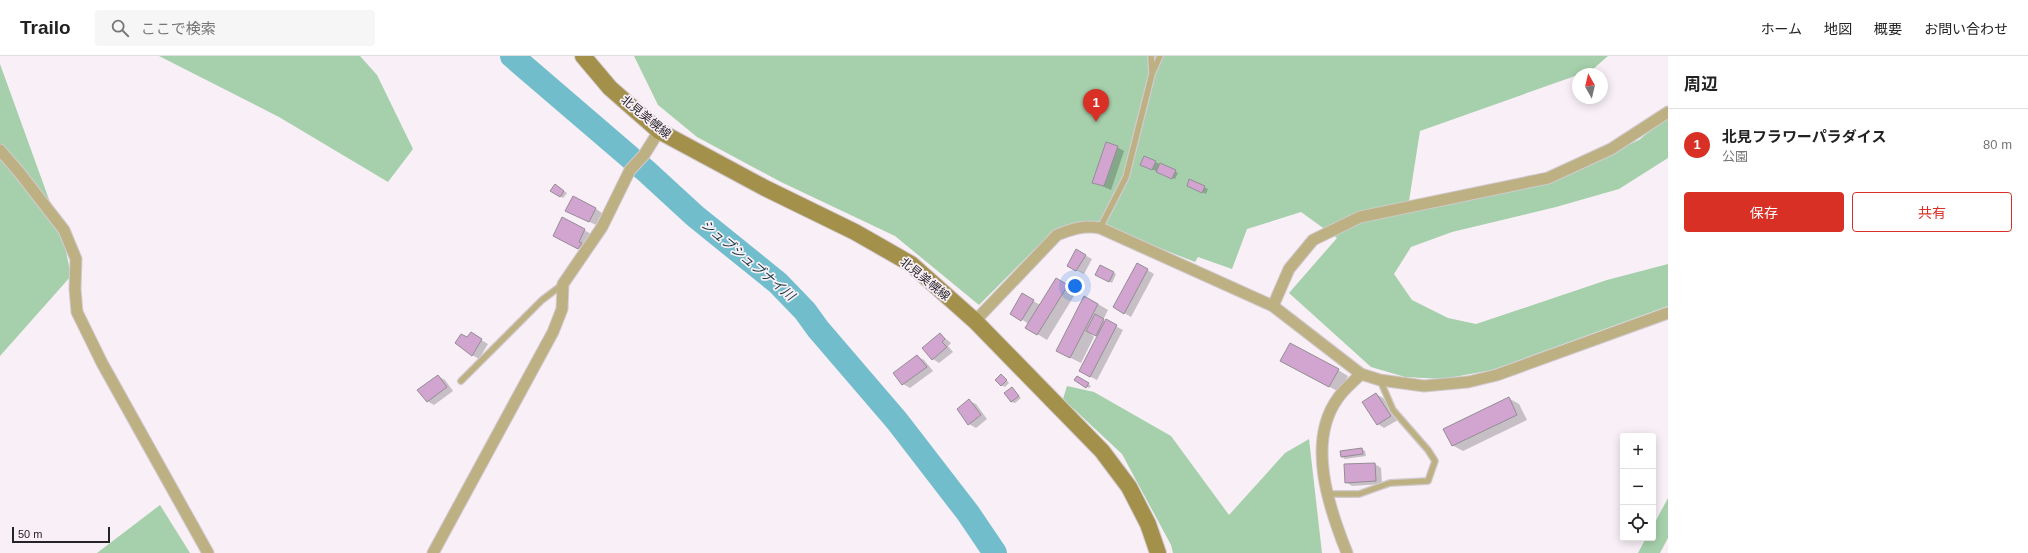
<!DOCTYPE html>
<html lang="ja">
<meta charset="utf-8">
<style>
body{margin:0;font-family:Arial,"Noto Sans JP",sans-serif;background:#f6f6f6;color:#222}
.controls{position:absolute;right:12px;bottom:12px;display:grid;overflow:hidden;border-radius:4px;box-shadow:0 2px 10px #0003}
.controls button{width:36px;height:36px;display:grid;place-items:center;padding:0;border:0;border-bottom:1px solid #e0e0e0;background:#fff;color:#222;font:20px sans-serif}
.compass{position:absolute;left:1572px;top:12px;width:36px;height:36px;border-radius:50%;background:#fff;box-shadow:0 2px 10px #0003;rotate:352deg}
.scale{position:absolute;left:12px;bottom:10px;width:98px;box-sizing:border-box;padding-left:4px;border:2px solid #262326;border-top:0;font-size:11px;line-height:14px;white-space:nowrap;color:#262326;-webkit-text-stroke:3px #f8eff7;paint-order:stroke}
.you{position:absolute;left:1075px;top:230px;width:14px;height:14px;margin:-10px;border:3px solid #fff;border-radius:50%;background:#1a73e8;box-shadow:0 0 0 6px #1a73e833}
.badge{display:grid;place-items:center;width:26px;height:26px;border-radius:50%;background:#d93025;color:#fff;font-size:13px;font-weight:700}
.pin{position:absolute;translate:-50% -33px;filter:drop-shadow(0 1px 2px #0008)}
.pin::after{content:'';position:absolute;top:21px;width:14px;height:12px;background:inherit;clip-path:polygon(0 0,100% 0,50% 100%)}
.list{margin:0;padding:0;list-style:none}
h2{display:flex;justify-content:space-between;align-items:center;height:52px;margin:0;padding:0 16px;font-size:17px}
h2 small{font-size:13px;font-weight:400;color:#767676}
.list li{display:grid;grid-template-columns:26px 1fr auto;gap:12px;align-items:center;box-sizing:border-box;height:72px;padding:0 16px;border-top:1px solid #e0e0e0}
.list b{display:block;font-size:15px;white-space:nowrap}
.list p{margin:0;font-size:13px;white-space:nowrap;color:#767676}
.list em{font-size:13px;font-style:normal;color:#767676}
.actions{display:flex;gap:8px;padding:12px 16px}
.actions a{flex:1;padding:9px 0;border:1px solid #d93025;border-radius:4px;text-align:center;font-size:14px;color:#d93025}
.actions .main{background:#d93025;color:#fff}
.icon{flex:none;width:22px;height:22px;fill:none;stroke:currentColor;stroke-width:2;stroke-linecap:round;stroke-linejoin:round}
.map{position:relative;flex:none;width:1668px;height:497px;overflow:hidden}
header{display:flex;align-items:center;gap:24px;box-sizing:border-box;height:56px;padding:0 20px;background:#fff;border-bottom:1px solid #e0e0e0}
header strong{font-size:19px}
nav{display:flex;gap:22px;margin-inline-start:auto;font-size:14px}
.search{width:280px;height:36px;background:#f6f6f6;display:flex;align-items:center;gap:10px;box-sizing:border-box;padding:0 14px;border-radius:4px;color:#767676;font-size:15px}
main{display:flex}
aside{flex:1;background:#fff}
.map>svg:first-child{display:block}
</style>
<header>
<strong>Trailo</strong>
<div class="search"><svg class="icon" aria-label="search" viewBox="0 0 24 24"><circle cx="10" cy="10" r="6"/><path d="M15 15l6 6"/></svg>ここで検索</div>
<nav><a>ホーム</a><a>地図</a><a>概要</a><a>お問い合わせ</a></nav>
</header>
<main>
<div class="map">
<svg width="1668" height="497" viewBox="0 0 1668 497">
<rect width="100%" height="100%" fill="#f8eff7"/>
<g fill="#a6d0ac">
<path d="M159,0H360L377,19L413,93L388,126L279,61Z"/>
<path d="M634,0H1608L1592,14L1420,75L1409,145L1531,132L1639,84L1668,60V102L1619,133L1556,151L1452,176L1411,191L1394,218L1412,244L1448,262L1476,268L1607,224L1668,208V250L1492,314L1443,323L1405,321L1371,311L1289,237L1337,182L1301,156L1247,173L1232,213L1198,201L1195,206L1091,165L1058,173L1034,194L979,249L895,180L781,126L697,81L658,49Z"/>
<path d="M0,8L64,185L71,220L0,300Z"/>
<path d="M1067,330L1094,336L1171,380L1229,459L1285,397L1309,383L1322,497H1173L1171,489L1122,398L1063,343Z"/>
<path d="M1668,442V482L1660,497H1638L1646,482H1653V470Z"/>
<path d="M160,449L190,497H97Z"/>
</g>
<g fill="#0003">
<path d="M1117,91L1124,95L1111,134L1093,126Z"/>
<path d="M1145,101L1178,117L1175,123L1144,110Z"/>
<path d="M1190,125L1208,133L1206,138L1188,130Z"/>
<path d="M555,130L567,137L563,142L552,135Z"/>
<path d="M596,153L602,157L596,169L573,158Z"/>
<path d="M563,162L591,178L586,196L560,183Z"/>
<path d="M1077,195L1092,203L1084,218L1068,210Z"/>
<path d="M1137,208L1154,218L1131,261L1114,251Z"/>
<path d="M1100,210L1116,218L1112,227L1096,218Z"/>
<path d="M1056,223L1077,235L1047,284L1026,271L1029,268L1011,257L1022,238L1040,249Z"/>
<path d="M1098,248L1108,254L1103,264L1123,274L1097,324L1087,319L1098,280L1092,277L1091,278L1094,281L1081,307L1067,300Z"/>
<path d="M471,278L488,288L479,303L472,299L468,283Z"/>
<path d="M940,278L951,287L948,290L953,296L939,307L933,303Z"/>
<path d="M917,300L924,304L933,315L910,332L903,328Z"/>
<path d="M1292,310L1338,314L1348,320L1339,336Z"/>
<path d="M1002,319L1009,327L1005,331L1001,329Z"/>
<path d="M438,320L445,324L453,335L434,349L427,345Z"/>
<path d="M1077,321L1091,330L1089,332L1075,324Z"/>
<path d="M1012,333L1021,342L1015,347L1011,346Z"/>
<path d="M1376,338L1383,342L1398,364L1384,372L1378,368Z"/>
<path d="M1508,342L1519,348L1527,364L1463,395L1452,389Z"/>
<path d="M969,345L976,348L987,363L976,372L969,368Z"/>
<path d="M1362,393L1365,395L1366,400L1345,403L1342,401Z"/>
<path d="M1375,408L1381,412L1382,428L1352,430L1346,426Z"/>
</g>
<g fill="none" stroke-linecap="round" stroke-linejoin="round">
<path stroke="#71bdcb" stroke-width="24" d="M512,0L646,115L695,160L778,227L805,255L818,273L897,365L968,457L995,497"/>
</g>
<g fill="#d1a5d0" stroke="#958d95">
<path d="M1106,86L1118,90L1104,130L1092,127Z"/>
<path d="M1144,100L1156,105L1152,114L1140,109Z"/>
<path d="M1160,107L1176,114L1172,123L1156,116Z"/>
<path d="M1189,123L1205,130L1202,137L1187,130Z"/>
<path d="M555,128L564,135L560,141L550,135Z"/>
<path d="M573,140L596,152L589,166L565,155Z"/>
<path d="M562,161L585,173L579,186L582,187L578,193L553,180Z"/>
<path d="M1076,193L1086,199L1076,215L1067,210Z"/>
<path d="M1137,207L1148,213L1124,258L1113,251Z"/>
<path d="M1100,209L1114,216L1109,226L1095,219Z"/>
<path d="M1056,222L1068,229L1037,279L1025,272Z"/>
<path d="M1022,237L1034,244L1021,265L1010,258Z"/>
<path d="M1084,240L1098,248L1070,302L1056,295Z"/>
<path d="M1095,258L1104,263L1096,280L1086,275Z"/>
<path d="M1106,263L1117,269L1090,321L1079,315Z"/>
<path d="M471,276L482,283L472,300L455,287L461,278L467,281Z"/>
<path d="M940,277L945,283L942,286L947,291L932,304L922,292Z"/>
<path d="M1290,287L1339,313L1329,331L1280,305Z"/>
<path d="M917,299L927,311L902,329L893,317Z"/>
<path d="M1001,318L1007,324L1001,330L995,324Z"/>
<path d="M438,319L447,331L427,346L417,334Z"/>
<path d="M1077,320L1089,327L1086,332L1074,324Z"/>
<path d="M1012,331L1019,340L1011,346L1004,337Z"/>
<path d="M1376,337L1391,360L1377,369L1362,346Z"/>
<path d="M1509,341L1517,359L1452,390L1443,373Z"/>
<path d="M969,343L981,359L968,369L957,353Z"/>
<path d="M1362,392L1363,398L1341,401L1340,395Z"/>
<path d="M1375,407L1376,425L1345,427L1344,408Z"/>
</g>
<g fill="none" stroke-linecap="round" stroke-linejoin="round">
<g stroke="#d2cad1" stroke-width="8">
<g id="lane">
<path d="M1151,0L1152,16"/>
<path d="M1100,172L1126,121L1152,18L1160,0"/>
<path d="M461,325L542,244L562,229"/>
<path d="M1328,438H1359L1390,427L1428,425L1435,405L1428,394L1393,354L1380,324"/>
</g>
</g>
<g stroke="#d2cad1" stroke-width="13">
<g id="street">
<path d="M0,94L19,116L64,174L76,203L75,233L77,256L102,307L208,497"/>
<path d="M1273,250L1289,213L1313,184L1360,161L1548,122L1611,93L1668,56"/>
<path d="M975,265L1057,179C1072,173 1084,169 1100,172L1273,250L1361,318L1380,324L1424,330L1468,326L1497,319L1668,257"/>
<path d="M433,497L553,276L562,253L563,228L602,171L630,114L644,99L659,75"/>
<path d="M1347,497C1329,452 1306,386 1338,342C1344,333 1353,326 1361,318"/>
</g>
</g>
<g stroke="#d2cad1" stroke-width="18">
<path id="secondary" d="M583,0L610,32L659,75L765,132L855,176L911,208L975,265L1102,395L1129,431L1148,468L1158,497"/>
</g>
<use href="#lane" stroke="#bdb184" stroke-width="5.5"/>
<use href="#street" stroke="#bdb184" stroke-width="11"/>
<use href="#secondary" stroke="#a3904a" stroke-width="16"/>
</g>
<g text-anchor="middle" dominant-baseline="central" stroke-width="3.5" stroke-linejoin="round" paint-order="stroke">
<g font-size="12" fill="#262326" stroke="#f8eff7">
<text transform="translate(646 61) rotate(39)">北見美幌線</text>
<text transform="translate(925 223) rotate(39)">北見美幌線</text>
</g>
<g font-size="13" font-style="italic" fill="#11363d" stroke="#f8eff7">
<text transform="translate(748 204) rotate(40)">シュブシュブナイ川</text>
</g>
</g>
</svg>
<div class="controls">
<button>+</button>
<button>−</button>
<button><svg class="icon" aria-label="locate" viewBox="0 0 24 24"><circle cx="12" cy="12" r="6"/><path d="M12 2v4M12 18v4M2 12h4M18 12h4"/></svg></button>
</div>
<svg class="compass" viewBox="-18 -18 36 36"><path d="M0-13l5 13h-10z" fill="#e53935"/><path d="M0 13l5-13h-10z" fill="#767676"/></svg>
<div class="scale">50 m</div>
<div class="you"></div>
<div class="pin badge" style="left:1096px;top:66px">1</div>
</div>
<aside>
<h2>周辺<small></small></h2>
<ul class="list">
<li><span class="badge">1</span><div><b>北見フラワーパラダイス</b><p>公園</p></div><em>80 m</em></li>
</ul>
<div class="actions"><a class="main">保存</a><a>共有</a></div>
</aside>
</main>
